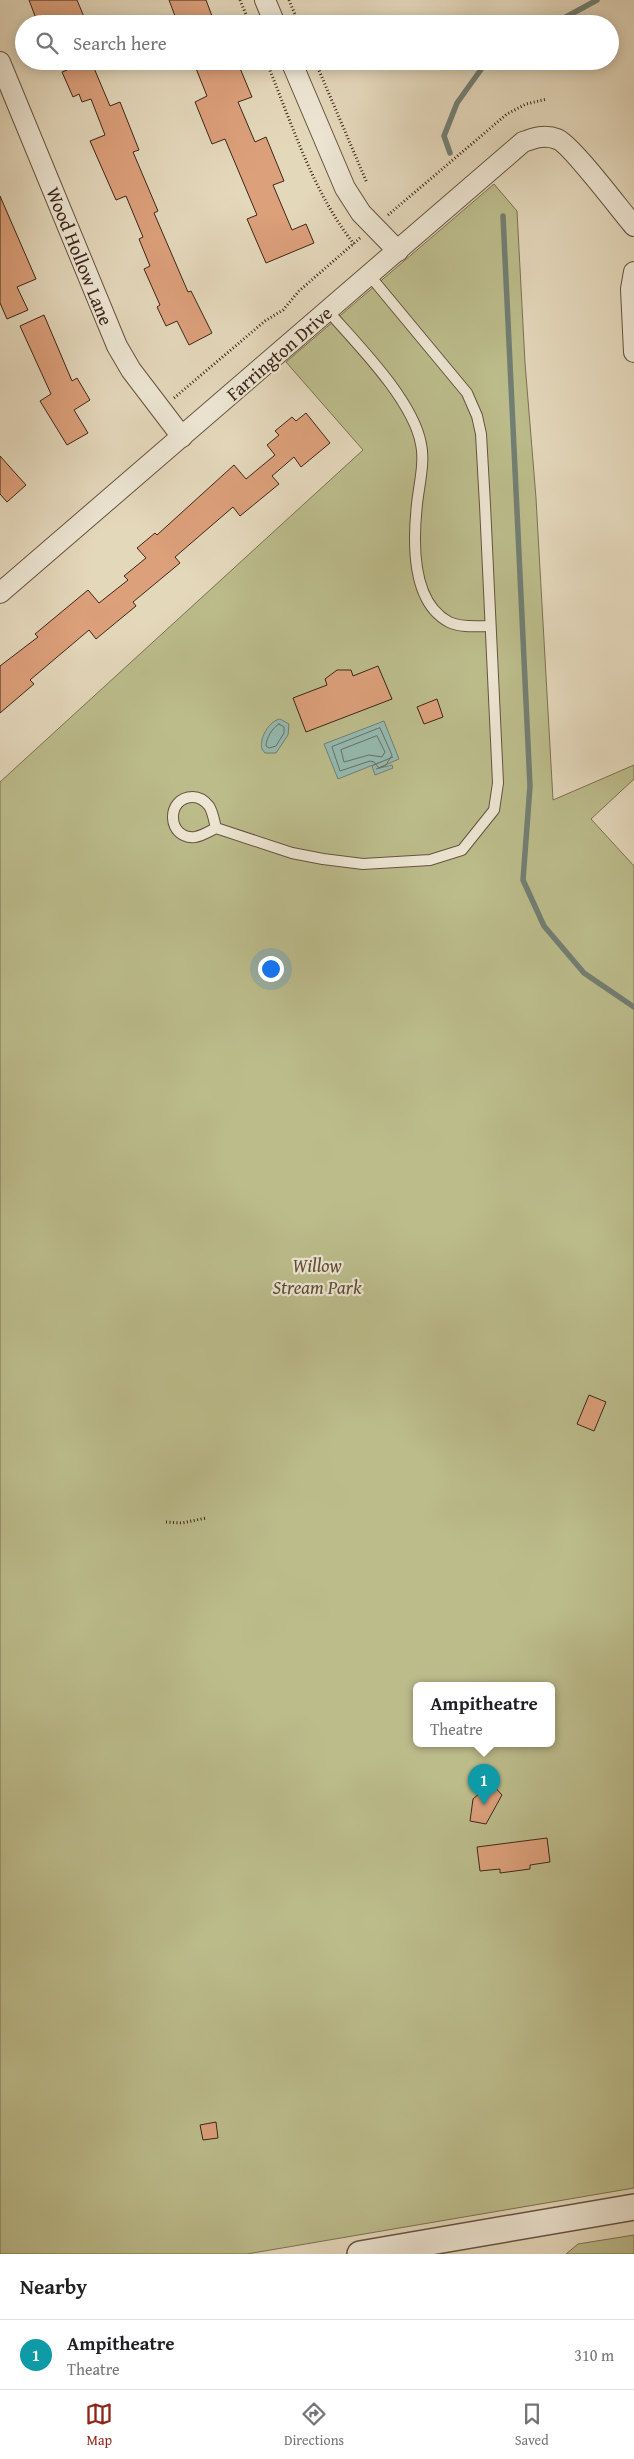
<!DOCTYPE html>
<style>
body{margin:0;font-family:"Gentium Book Plus",serif;background:#f2f2f2;color:#202124}
.you{position:absolute;left:270px;top:968px;width:18px;height:18px;margin:-12px;border:4px solid #fff;border-radius:50%;background:#1a73e8;box-shadow:0 0 0 8px #1a73e833}
.badge{display:grid;place-items:center;width:32px;height:32px;border-radius:50%;background:#8f2418;color:#fff;font-size:16px;font-weight:700}
.pin{position:absolute;translate:-50% -41px;filter:drop-shadow(0 1px 2px #0008)}
.pin::after{content:'';position:absolute;top:26px;width:18px;height:15px;background:inherit;clip-path:polygon(0 0,100% 0,50% 100%)}
.popup{position:absolute;left:413px;top:1682px;width:142px;height:65px;box-sizing:border-box;display:grid;place-content:center;border-radius:8px;background:#fff;filter:drop-shadow(0 1px 4px #0005);font-size:16px;white-space:nowrap;color:#757577}
.popup b{font-size:19px;color:#202124}
.popup::after{content:'';position:absolute;left:50%;top:100%;margin-left:-10px;border:10px solid transparent;border-top-color:#fff}
.list{margin:0;padding:0;list-style:none}
h2{display:flex;justify-content:space-between;align-items:center;height:65px;margin:0;padding:0 20px;font-size:21px}
h2 small{font-size:16px;font-weight:400;color:#757577}
.list li{display:grid;grid-template-columns:32px 1fr auto;gap:15px;align-items:center;box-sizing:border-box;height:70px;padding:0 20px;border-top:1px solid #e0e0e0}
.list b{display:block;font-size:19px;white-space:nowrap}
.list p{margin:0;font-size:16px;white-space:nowrap;color:#757577}
.list em{font-size:16px;font-style:normal;color:#757577}
.icon{flex:none;width:28px;height:28px;fill:none;stroke:currentColor;stroke-width:2;stroke-linecap:round;stroke-linejoin:round}
.map{position:relative;flex:none;width:634px;height:2254px;overflow:hidden}
.search{position:absolute;background:#fff;box-shadow:0 2px 12px #0003;left:15px;right:15px;top:15px;height:55px;display:flex;align-items:center;gap:12px;box-sizing:border-box;padding:0 18px;border-radius:28px;color:#757577;font-size:19px}
.sheet{height:135px;background:#fff}
nav{display:flex;justify-content:space-around;align-items:center;box-sizing:border-box;height:70px;border-top:1px solid #e0e0e0;background:#fff;font-size:14px;color:#757577}
nav a{display:grid;justify-items:center;gap:2px}
nav .on{color:#8f2418}
.map>svg:first-child{display:block}
</style>
<div class="map">
<svg width="634" height="2254" viewBox="0 0 634 2254">
<rect width="100%" height="100%" fill="#e4d8bb"/>
<filter id="stains"><feTurbulence type="fractalNoise" baseFrequency=".004" numOctaves="4"/><feColorMatrix values="0 0 0 0 .2 0 0 0 0 .09 0 0 0 0 .02 0 0 0 .5 -.17"/></filter>
<radialGradient id="worn" r=".72"><stop offset=".6" stop-color="#630" stop-opacity="0"/><stop offset="1" stop-color="#630" stop-opacity=".3"/></radialGradient>
<g fill="#bcbc8b" stroke="#7c7152" fill-rule="evenodd">
<path d="M494,184L517,211L525,363L536,498L553,800L634,765V779L591,819L634,866V2188L247,2254H0V782L363,450L286,362ZM416,1686H552V1744H416Z"/>
<path d="M634,2235V2254H566L578,2244Z"/>
</g>
<g fill="#95bab1" stroke="#727f74">
<path d="M280,719L289,724L288,735L276,753H265L262,749C259,738 269,721 280,719Z"/>
<path d="M384,721L399,759L376,769L392,765L393,768L375,775L372,766L393,757L338,779L324,744Z"/>
</g>
<g fill="none" stroke-linecap="round" stroke-linejoin="round">
<g stroke="#697064" stroke-width="1">
<path d="M279,724L284,727V733L276,746L269,748L266,746C266,738 273,727 279,724Z"/>
<path d="M380,728L392,755L386,765L379,768L374,762L370,761L340,771L332,747Z"/>
<path d="M377,736L385,752L382,757L369,755L344,762L341,750Z"/>
</g>
<g stroke="#727f74" stroke-width="5.5">
<path d="M553,24L597,0"/>
<path d="M450,153L444,136L457,103L487,61"/>
<path d="M503,216L530,786L523,880L544,926L584,973L634,1007"/>
</g>
</g>
<g fill="#dca07b" stroke="#3d2618">
<path d="M29,0H77L87,24H38Z"/>
<path d="M169,0H206L215,24H178Z"/>
<path d="M63,61H91L110,106L120,102L139,150L133,152L158,211L154,213L188,292L191,291L212,333L189,345L177,321L166,326L157,307L160,305L144,269L150,266L139,239L143,237L126,196L116,200L90,141L105,135L91,99L82,102L79,94L73,97L62,72L67,70Z"/>
<path d="M193,61H237L252,97L238,102L255,142L266,137L284,181L273,185L292,230L306,224L314,243L266,263L247,219L257,215L225,139L212,144L195,102L207,96Z"/>
<path d="M0,196L36,279L17,287L28,310L7,319L0,303Z"/>
<path d="M44,315L72,381L77,378L90,400L74,410L88,433L67,445L40,401L51,394L20,326Z"/>
<path d="M306,413L330,443L301,467L294,457L272,476L279,484L240,516L233,507L175,557L180,563L133,602L136,606L96,639L89,630L30,680L34,684L0,713V666L38,637L35,634L88,590L99,603L128,580L124,576L146,558L137,548L155,533L157,535L234,465L246,479L275,455L267,445L279,435L275,431L292,417L296,421Z"/>
<path d="M0,456L26,485L7,502L0,494Z"/>
<path d="M378,666L392,699L306,732L293,698L327,685L325,679L337,670H351L353,676Z"/>
<path d="M437,699L443,717L424,724L417,707Z"/>
<path d="M589,1395L606,1402L594,1431L577,1424Z"/>
<path d="M491,1783L502,1795L486,1824L470,1821L473,1799Z"/>
<path d="M547,1838L550,1862L530,1865V1869L500,1873V1869L480,1871L477,1847Z"/>
<path d="M216,2122L218,2138L203,2140L200,2125Z"/>
</g>
<g fill="none" stroke-linecap="round" stroke-linejoin="round">
<g stroke="#675241" stroke-width="12">
<g id="service">
<path d="M328,311C357,344 413,400 421,444C425,462 419,485 417,504C413,541 411,602 449,622C461,628 478,626 490,626"/>
<path d="M216,828C214,821 213,812 209,806C205,801 199,797 193,797C165,797 167,840 195,837C202,836 210,831 216,828L292,853L323,859L363,864L430,860L462,850L494,810L498,783L485,505L481,434L477,416L467,393L370,276"/>
</g>
</g>
<g stroke="#675241" stroke-width="22">
<g id="minor">
<path d="M265,0L275,24"/>
<path d="M291,61L345,188L361,213L398,251"/>
<path d="M0,62L117,346L131,370L182,437"/>
<path d="M634,272L631,289L634,352"/>
<path d="M0,593L523,142C534,138 545,134 557,139C570,143 621,211 634,226"/>
</g>
</g>
<g stroke="#675241" stroke-width="28">
<path id="tertiary" d="M360,2254L634,2207"/>
</g>
<g stroke="#3d2618" stroke-width="3" stroke-dasharray="1 2.5" stroke-linecap="butt">
<path d="M240,0L250,24"/>
<path d="M289,0L299,24"/>
<path d="M266,61C292,123 312,191 354,244"/>
<path d="M315,61L367,183"/>
<path d="M388,215L507,114L526,104L547,99"/>
<path d="M174,398L265,321L283,310L299,291L360,238"/>
<path d="M166,1522L182,1523L206,1518"/>
</g>
<use href="#service" stroke="#ede6d3" stroke-width="10"/>
<use href="#minor" stroke="#ede6d3" stroke-width="20"/>
<use href="#tertiary" stroke="#ede6d3" stroke-width="25"/>
</g>
<g text-anchor="middle" dominant-baseline="central" stroke-width="4.5" stroke-linejoin="round" paint-order="stroke">
<g font-size="19" fill="#3d2618" stroke="#ede6d3">
<text transform="translate(80 256) rotate(68)">Wood Hollow Lane</text>
<text transform="translate(279 353) rotate(-41)">Farrington Drive</text>
</g>
<g font-size="19" font-style="italic" fill="#5d4c35" stroke="#ede6d3">
<text x="317" y="1265">Willow<tspan x="317" dy="22">Stream Park</tspan></text>
</g>
</g>
<rect width="100%" height="100%" filter="url(#stains)"/>
<rect width="100%" height="100%" fill="url(#worn)"/>
</svg>
<div class="you"></div>
<div class="pin badge" style="left:484px;top:1805px;background:#0f9aa8">1</div>
<div class="popup"><b>Ampitheatre</b>Theatre</div>
<div class="search"><svg class="icon" aria-label="search" viewBox="0 0 24 24"><circle cx="10" cy="10" r="6"/><path d="M15 15l6 6"/></svg>Search here</div>
</div>
<section class="sheet">
<h2>Nearby<small></small></h2>
<ul class="list">
<li><span class="badge" style="background:#0f9aa8">1</span><div><b>Ampitheatre</b><p>Theatre</p></div><em>310 m</em></li>
</ul>
</section>
<nav>
<a class="on"><svg class="icon" aria-label="map" viewBox="0 0 24 24"><path d="M3 6l6-2 6 2 6-2v14l-6 2-6-2-6 2zM9 4v14M15 6v14"/></svg>Map</a>
<a><svg class="icon" aria-label="directions" viewBox="0 0 24 24"><path d="M12 3l9 9-9 9-9-9zM9 14v-3h6M13 9l2 2-2 2"/></svg>Directions</a>
<a><svg class="icon" aria-label="saved" viewBox="0 0 24 24"><path d="M7 4h10v16l-5-4-5 4z"/></svg>Saved</a>
</nav>
